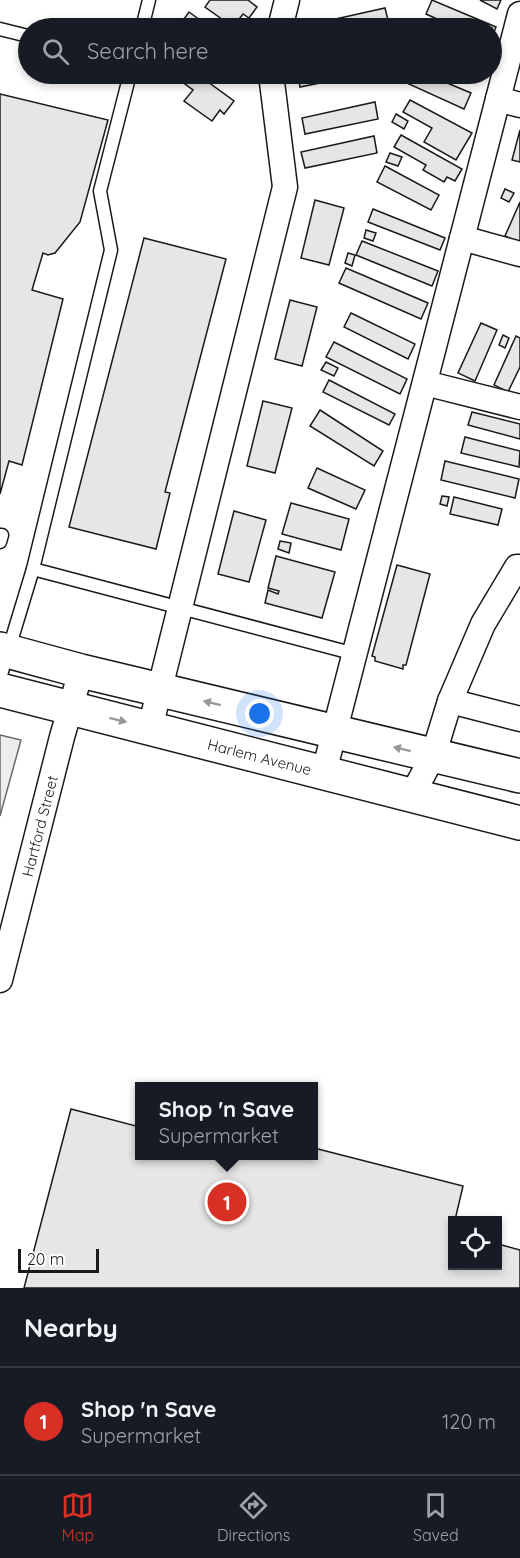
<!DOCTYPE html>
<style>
body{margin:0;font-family:Quicksand,sans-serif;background:#20242c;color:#f1f3f6}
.controls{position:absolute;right:18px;bottom:18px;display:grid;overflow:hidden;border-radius:0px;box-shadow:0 3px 9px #0003}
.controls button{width:54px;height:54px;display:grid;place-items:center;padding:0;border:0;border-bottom:2px solid #363941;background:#171b24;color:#f1f3f6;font:30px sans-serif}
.scale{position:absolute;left:18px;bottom:15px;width:81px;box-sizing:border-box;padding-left:6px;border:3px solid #1a1a1a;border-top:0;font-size:16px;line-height:21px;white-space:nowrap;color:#1a1a1a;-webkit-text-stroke:4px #fff;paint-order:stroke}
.you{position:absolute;left:260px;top:714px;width:21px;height:21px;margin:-15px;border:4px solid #fff;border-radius:50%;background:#1a73e8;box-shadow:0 0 0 9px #1a73e833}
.badge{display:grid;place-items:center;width:39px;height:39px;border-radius:50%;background:#d93025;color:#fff;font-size:20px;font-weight:700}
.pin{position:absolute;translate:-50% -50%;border:3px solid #fff;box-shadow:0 2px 6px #0006}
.popup{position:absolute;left:135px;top:1082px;width:183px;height:78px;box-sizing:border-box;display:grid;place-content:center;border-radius:0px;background:#171b24;filter:drop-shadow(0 2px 4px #0005);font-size:20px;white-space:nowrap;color:#9ea1a6}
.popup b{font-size:22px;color:#f1f3f6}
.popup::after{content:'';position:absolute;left:50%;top:100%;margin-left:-12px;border:12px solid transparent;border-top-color:#171b24}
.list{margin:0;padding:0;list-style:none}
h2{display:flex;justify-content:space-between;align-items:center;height:78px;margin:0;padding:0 24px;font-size:26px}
h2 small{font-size:20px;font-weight:400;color:#9ea1a6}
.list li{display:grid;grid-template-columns:39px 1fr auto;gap:18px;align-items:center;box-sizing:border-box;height:108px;padding:0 24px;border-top:2px solid #363941}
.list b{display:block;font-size:22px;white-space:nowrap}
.list p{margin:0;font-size:20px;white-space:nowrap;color:#9ea1a6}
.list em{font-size:20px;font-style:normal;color:#9ea1a6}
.icon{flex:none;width:33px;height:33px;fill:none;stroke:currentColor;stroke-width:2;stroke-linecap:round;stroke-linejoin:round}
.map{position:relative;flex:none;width:520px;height:1288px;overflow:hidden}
.search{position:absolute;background:#171b24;box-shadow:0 3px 9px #0003;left:18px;right:18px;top:18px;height:66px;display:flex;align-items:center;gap:15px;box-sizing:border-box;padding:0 21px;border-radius:33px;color:#9ea1a6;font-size:22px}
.sheet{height:186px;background:#171b24}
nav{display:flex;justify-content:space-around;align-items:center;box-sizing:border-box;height:84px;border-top:2px solid #363941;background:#171b24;font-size:16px;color:#9ea1a6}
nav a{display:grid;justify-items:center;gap:3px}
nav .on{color:#d93025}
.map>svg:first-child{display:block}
</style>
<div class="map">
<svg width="520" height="1288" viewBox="0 0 520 1288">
<rect width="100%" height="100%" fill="#fff"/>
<path fill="#ededed" stroke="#6a6a6a" stroke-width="1.5" d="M0,735L21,740L0,816Z"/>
<g fill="#e6e6e6" stroke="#1a1a1a" stroke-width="1.5">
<path d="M210,0H248L257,7L249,18L243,14L233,27L205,7Z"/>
<path d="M432,0L496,27L492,37V28H457L426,14Z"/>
<path d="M480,0H501L497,9Z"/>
<path d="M385,8L389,24L369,28H314L313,24Z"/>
<path d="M189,12L211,28H188L181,23Z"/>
<path d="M171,74H197L234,101L224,114L220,110L212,121L184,101L193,90Z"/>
<path d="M298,74H364L300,87Z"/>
<path d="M403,74H426L471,93L464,109L400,80Z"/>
<path d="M0,94L108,120L80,222L55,253L48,255L43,253L32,290L63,299L22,465L9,461L0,494Z"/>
<path d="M410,100L472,133L456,160L424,142L432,128L403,112Z"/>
<path d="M375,102L378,119L305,134L302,118Z"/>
<path d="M396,114L408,121L404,129L392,122Z"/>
<path d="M520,130V162L512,160Z"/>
<path d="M401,135L462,169L455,181L447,177L444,182L423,170L426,165L394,147Z"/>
<path d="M374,136L377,153L305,168L301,152Z"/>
<path d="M390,153L402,157L398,166L386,162Z"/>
<path d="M385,166L439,195L431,210L377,182Z"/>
<path d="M505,189L514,193L509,202L501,198Z"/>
<path d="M315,200L344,208L329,265L301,258Z"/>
<path d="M520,202V243L505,236Z"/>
<path d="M373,209L445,238L440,250L368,222Z"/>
<path d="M366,230L376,233L373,241L364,238Z"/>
<path d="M144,238L226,259L165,492L170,493L156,549L69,527Z"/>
<path d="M362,241L438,271L432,286L356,255Z"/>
<path d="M348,253L355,255L352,266L345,263Z"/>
<path d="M346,268L428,303L421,319L339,283Z"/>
<path d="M290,300L317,307L302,366L275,359Z"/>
<path d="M351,313L415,344L408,359L344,327Z"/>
<path d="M481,323L497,330L475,381L458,373Z"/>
<path d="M503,335L509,338L505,348L499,345Z"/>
<path d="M516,336L520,338V367L508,392L494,385Z"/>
<path d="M334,342L407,379L400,394L326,357Z"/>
<path d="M326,362L338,368L334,376L321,370Z"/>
<path d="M329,380L395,414L389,425L323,392Z"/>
<path d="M263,401L292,408L275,473L247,466Z"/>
<path d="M320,410L383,451L374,466L310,426Z"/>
<path d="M472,412L520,424V439L468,425Z"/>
<path d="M465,437L520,451L519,467L461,453Z"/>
<path d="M445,461L519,479L515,498L441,480Z"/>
<path d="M317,468L365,490L356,509L308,488Z"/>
<path d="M442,496L449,497L447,506L440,504Z"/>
<path d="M454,497L502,509L498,525L450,514Z"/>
<path d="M291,503L349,519L341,550L282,534Z"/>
<path d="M234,511L266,520L249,582L218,574Z"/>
<path d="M280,541L291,543L289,553L278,549Z"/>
<path d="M276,556L335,572L322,618L265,603L268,590L278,594L279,591L268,588Z"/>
<path d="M397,565L430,574L406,665H403V669L375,661V657L372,656Z"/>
<path d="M71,1109L140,1127V1156H314V1148L463,1186L455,1220H452V1266H498V1244L520,1250V1288H24Z"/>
</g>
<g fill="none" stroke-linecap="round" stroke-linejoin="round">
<g stroke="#1a1a1a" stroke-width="15">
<g id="lane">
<path d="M142,28L149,0"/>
<path d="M0,29L28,36"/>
<path d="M0,535H2L0,542"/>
<path d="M33,569L111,250L100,191L130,74"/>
<path d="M0,678L33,569L355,654"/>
</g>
</g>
<g stroke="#1a1a1a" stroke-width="27">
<g id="street">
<path d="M280,28L287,0"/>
<path d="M498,99L520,105"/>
<path d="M462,238L520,254"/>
<path d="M425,383L520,407"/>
<path d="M450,701L520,719"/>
<path d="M150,728L285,187L271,74"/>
<path d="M324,772L520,14"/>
<path d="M412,795L433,756L450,701L483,624L517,567H520"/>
<path id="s1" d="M0,980L62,737L81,671"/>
</g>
</g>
<g stroke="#1a1a1a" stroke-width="36">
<g id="primary">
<path d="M0,649L81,671L520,776"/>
<path id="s2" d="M0,690L520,823"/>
</g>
</g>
<use href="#lane" stroke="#fff" stroke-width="12"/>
<use href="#street" stroke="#fff" stroke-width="24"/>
<use href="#primary" stroke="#fff" stroke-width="33"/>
</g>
<defs><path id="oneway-solid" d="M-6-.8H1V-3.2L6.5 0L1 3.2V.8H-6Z" transform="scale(1.5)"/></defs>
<g fill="#989898">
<use href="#oneway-solid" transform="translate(212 703) rotate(-166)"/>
<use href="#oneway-solid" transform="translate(118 720) rotate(14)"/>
<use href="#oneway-solid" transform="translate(402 749) rotate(-166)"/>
</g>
<g text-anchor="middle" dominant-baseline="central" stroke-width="4.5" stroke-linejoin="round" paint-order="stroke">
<g font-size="15" fill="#1a1a1a" stroke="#fff">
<text stroke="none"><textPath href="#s2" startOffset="268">Harlem Avenue</textPath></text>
<text stroke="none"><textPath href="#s1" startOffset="159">Hartford Street</textPath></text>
</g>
</g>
</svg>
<div class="controls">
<button><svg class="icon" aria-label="locate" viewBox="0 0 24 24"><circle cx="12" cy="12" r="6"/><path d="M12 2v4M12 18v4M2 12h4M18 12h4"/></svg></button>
</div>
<div class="scale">20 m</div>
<div class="you"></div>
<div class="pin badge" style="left:227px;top:1202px">1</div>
<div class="popup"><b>Shop 'n Save</b>Supermarket</div>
<div class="search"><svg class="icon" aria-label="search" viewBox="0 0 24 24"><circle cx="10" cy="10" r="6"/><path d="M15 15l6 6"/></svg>Search here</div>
</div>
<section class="sheet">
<h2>Nearby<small></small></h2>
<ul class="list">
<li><span class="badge">1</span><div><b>Shop 'n Save</b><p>Supermarket</p></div><em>120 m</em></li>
</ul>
</section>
<nav>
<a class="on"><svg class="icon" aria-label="map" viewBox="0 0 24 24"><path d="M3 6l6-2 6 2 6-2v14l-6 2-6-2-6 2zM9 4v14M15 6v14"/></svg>Map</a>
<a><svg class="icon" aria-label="directions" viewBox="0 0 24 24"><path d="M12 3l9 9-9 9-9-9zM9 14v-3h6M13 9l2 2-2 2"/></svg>Directions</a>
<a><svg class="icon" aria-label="saved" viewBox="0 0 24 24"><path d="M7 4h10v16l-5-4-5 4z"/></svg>Saved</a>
</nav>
